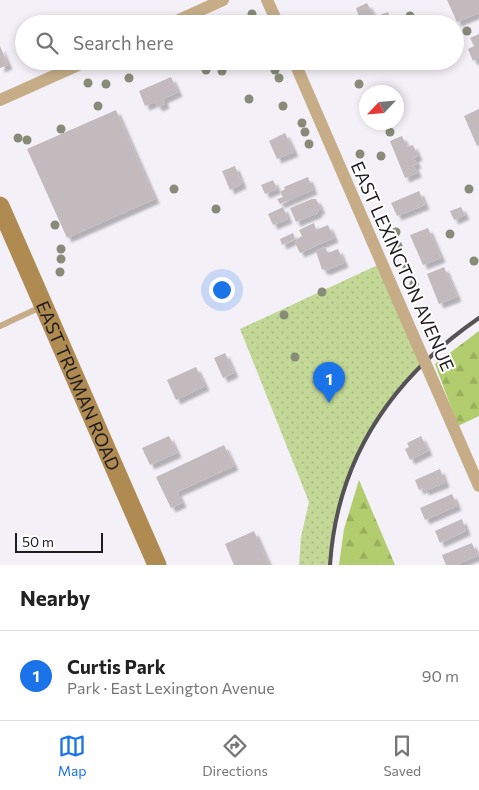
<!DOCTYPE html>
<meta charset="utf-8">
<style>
body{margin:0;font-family:Commissioner,sans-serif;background:#f6f6f6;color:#222}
.compass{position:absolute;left:359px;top:85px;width:45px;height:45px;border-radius:50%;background:#fff;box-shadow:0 2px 8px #0003;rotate:244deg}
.scale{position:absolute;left:15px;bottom:12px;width:88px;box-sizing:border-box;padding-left:5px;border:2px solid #1e1c1e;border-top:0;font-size:14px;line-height:18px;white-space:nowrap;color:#1e1c1e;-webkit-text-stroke:4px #fff;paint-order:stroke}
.you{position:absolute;left:221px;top:289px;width:18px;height:18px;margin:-12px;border:4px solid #fff;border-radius:50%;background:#1a73e8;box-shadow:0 0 0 8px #1a73e833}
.badge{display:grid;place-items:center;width:32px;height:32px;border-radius:50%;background:#1a73e8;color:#fff;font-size:16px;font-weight:700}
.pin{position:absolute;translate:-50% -41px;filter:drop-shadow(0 1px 2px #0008)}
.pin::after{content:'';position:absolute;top:26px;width:18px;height:15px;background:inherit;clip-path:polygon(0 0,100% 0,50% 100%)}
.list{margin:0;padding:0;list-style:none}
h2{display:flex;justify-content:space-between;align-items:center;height:65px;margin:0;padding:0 20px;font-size:21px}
h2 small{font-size:16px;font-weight:400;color:#767676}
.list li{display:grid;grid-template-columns:32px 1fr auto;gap:15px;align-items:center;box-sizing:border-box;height:90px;padding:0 20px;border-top:1px solid #e0e0e0}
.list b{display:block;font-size:19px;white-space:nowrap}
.list p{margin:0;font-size:16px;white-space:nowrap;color:#767676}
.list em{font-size:16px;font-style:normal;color:#767676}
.icon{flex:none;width:28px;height:28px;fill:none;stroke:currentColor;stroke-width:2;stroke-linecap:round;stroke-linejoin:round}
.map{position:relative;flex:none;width:479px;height:565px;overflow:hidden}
.search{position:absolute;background:#fff;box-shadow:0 2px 8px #0003;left:15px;right:15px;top:15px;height:55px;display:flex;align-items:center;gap:12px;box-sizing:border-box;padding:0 18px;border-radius:28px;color:#767676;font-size:19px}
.sheet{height:155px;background:#fff}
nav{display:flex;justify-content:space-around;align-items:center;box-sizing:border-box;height:70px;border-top:1px solid #e0e0e0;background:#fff;font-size:14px;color:#767676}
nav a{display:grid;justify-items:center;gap:2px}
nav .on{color:#1a73e8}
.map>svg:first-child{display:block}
</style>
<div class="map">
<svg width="479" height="565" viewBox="0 0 479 565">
<defs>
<pattern id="green-dots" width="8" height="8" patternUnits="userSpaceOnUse" patternTransform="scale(1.25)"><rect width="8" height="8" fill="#c3d896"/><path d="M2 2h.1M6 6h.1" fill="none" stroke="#a7b981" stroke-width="1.8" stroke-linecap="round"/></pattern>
<pattern id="forest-firs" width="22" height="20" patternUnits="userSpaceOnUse" patternTransform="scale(1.25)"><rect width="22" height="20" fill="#b2cd6d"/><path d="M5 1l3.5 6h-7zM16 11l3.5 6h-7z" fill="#99af5e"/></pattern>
<filter id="shadow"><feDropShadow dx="4.5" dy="4.5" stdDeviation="1" flood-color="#0004"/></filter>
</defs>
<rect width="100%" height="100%" fill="#f4f0f7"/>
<path fill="url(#green-dots)" d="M382,263L424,360C370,419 336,483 330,565H299L301,537L309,502L240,329Z"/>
<g fill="url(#forest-firs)">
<path d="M479,331V416L458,426L435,364Z"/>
<path d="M359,480L395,565H339L344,529Z"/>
</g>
<g fill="#c3babd" filter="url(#shadow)">
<path d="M447,0H479V13L457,22Z"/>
<path d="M367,3L378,24H343L359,17L356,8Z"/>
<path d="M388,12L392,23L380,24L377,16Z"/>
<path d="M479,34V58L473,61L468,49L474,46L470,38Z"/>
<path d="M24,35V51L21,52L15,38Z"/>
<path d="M0,46L8,65L0,68Z"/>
<path d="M171,77L178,92L163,99L165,104L158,107L155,102L145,106L139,91Z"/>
<path d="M479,109V145L477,146L464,116Z"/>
<path d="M116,110L155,199L67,238L27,149Z"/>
<path d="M285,133L294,152L277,159L269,141Z"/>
<path d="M402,136L407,147L413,145L418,156L414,158L417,164L414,165L417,173L405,178L390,141Z"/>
<path d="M235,166L242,184L230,190L222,171Z"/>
<path d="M308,177L313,190L280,204L277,199L283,197L280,192L285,189L284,187Z"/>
<path d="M273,180L277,189L265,194L261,185Z"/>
<path d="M419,191L425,205L397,216L391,203Z"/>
<path d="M312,199H316L321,209L317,211L318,213L296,222L290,208Z"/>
<path d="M283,207L288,219L273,225L268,214Z"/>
<path d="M461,207L465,215L454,220L450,211Z"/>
<path d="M314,223L316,230L328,225L334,238L300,253L295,243L297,239L302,236L299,230Z"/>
<path d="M428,228L441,258L423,265L410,235Z"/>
<path d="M293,233L295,239L282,245L280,239Z"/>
<path d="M325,247L328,253L338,249L344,263L325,271L324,269L322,270L316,251Z"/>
<path d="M444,267L457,297L439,304L427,274Z"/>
<path d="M225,353L234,373L223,378L214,358Z"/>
<path d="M196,367L205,386L176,400L167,380Z"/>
<path d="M169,436L177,453L150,465L142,448Z"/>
<path d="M421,436L428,451L410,460L405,449L409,447L407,443Z"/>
<path d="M224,445L234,466L177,492L182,503L171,508L156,477Z"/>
<path d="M440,469L445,483L425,491L423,488L419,490L415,480Z"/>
<path d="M452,494L457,506L425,520L420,508Z"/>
<path d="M462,519L466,531L440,543L435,531Z"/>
<path d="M254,531L269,565H234L225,544Z"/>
<path d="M472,543L477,556L456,565H446L442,555Z"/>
</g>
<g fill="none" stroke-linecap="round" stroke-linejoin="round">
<path stroke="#c6ad88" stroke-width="6" d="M0,326L43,306"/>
<g stroke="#c6ad88" stroke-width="12">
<path d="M267,0L278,24"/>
<path d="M170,24L223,0"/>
<path d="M294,61L413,335"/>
<path d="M0,100L87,61"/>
<path d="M434,383L479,486"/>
</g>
<path stroke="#af8b52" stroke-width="19" id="s1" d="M0,206L157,565"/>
<path stroke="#555256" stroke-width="4" d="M330,565C337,458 392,378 479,318"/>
<path stroke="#c6ad88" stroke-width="12" d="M413,335L434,383"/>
</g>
<g fill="#878b78">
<circle cx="252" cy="14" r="4.5"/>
<circle cx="410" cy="16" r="4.5"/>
<circle cx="467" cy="31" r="4.5"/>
<circle cx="206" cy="70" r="4.5"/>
<circle cx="275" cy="70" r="4.5"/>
<circle cx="222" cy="71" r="4.5"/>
<circle cx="129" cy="78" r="4.5"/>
<circle cx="279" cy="78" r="4.5"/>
<circle cx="88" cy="83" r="4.5"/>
<circle cx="106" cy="84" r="4.5"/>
<circle cx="359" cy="84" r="4.5"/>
<circle cx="249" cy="99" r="4.5"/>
<circle cx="98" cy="106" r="4.5"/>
<circle cx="283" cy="106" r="4.5"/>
<circle cx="302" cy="123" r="4.5"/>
<circle cx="61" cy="129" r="4.5"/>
<circle cx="305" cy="132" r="4.5"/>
<circle cx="390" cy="132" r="4.5"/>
<circle cx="18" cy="138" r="4.5"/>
<circle cx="27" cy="140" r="4.5"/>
<circle cx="309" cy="144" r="4.5"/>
<circle cx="360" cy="154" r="4.5"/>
<circle cx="381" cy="156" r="4.5"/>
<circle cx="174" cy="189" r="4.5"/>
<circle cx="469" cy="189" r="4.5"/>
<circle cx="216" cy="209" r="4.5"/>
<circle cx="55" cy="225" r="4.5"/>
<circle cx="396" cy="232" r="4.5"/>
<circle cx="450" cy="234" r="4.5"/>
<circle cx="398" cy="246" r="4.5"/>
<circle cx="61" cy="249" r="4.5"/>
<circle cx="61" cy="259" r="4.5"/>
<circle cx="474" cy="261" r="4.5"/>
<circle cx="407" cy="268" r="4.5"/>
<circle cx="60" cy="272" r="4.5"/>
<circle cx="414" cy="284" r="4.5"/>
<circle cx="322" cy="292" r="4.5"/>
<circle cx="284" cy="315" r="4.5"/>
<circle cx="295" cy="357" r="4.5"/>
</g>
<g text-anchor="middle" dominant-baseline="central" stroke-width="4" stroke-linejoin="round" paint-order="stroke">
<g font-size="18" fill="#1e1c1e" stroke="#fff">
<text transform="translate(403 266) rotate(66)">EAST LEXINGTON AVENUE</text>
<text stroke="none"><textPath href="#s1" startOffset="196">EAST TRUMAN ROAD</textPath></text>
</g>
</g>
</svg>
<svg class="compass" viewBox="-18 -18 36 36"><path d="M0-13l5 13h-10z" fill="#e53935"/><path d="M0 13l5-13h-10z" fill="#767676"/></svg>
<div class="scale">50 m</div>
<div class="you"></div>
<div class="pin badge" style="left:329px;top:403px">1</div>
<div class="search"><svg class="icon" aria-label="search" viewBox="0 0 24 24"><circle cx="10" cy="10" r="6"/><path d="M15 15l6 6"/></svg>Search here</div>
</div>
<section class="sheet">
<h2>Nearby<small></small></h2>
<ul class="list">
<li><span class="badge">1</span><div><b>Curtis Park</b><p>Park · East Lexington Avenue</p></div><em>90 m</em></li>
</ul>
</section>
<nav>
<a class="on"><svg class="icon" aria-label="map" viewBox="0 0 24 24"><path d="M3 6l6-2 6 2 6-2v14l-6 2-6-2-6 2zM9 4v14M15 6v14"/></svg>Map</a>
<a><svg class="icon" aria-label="directions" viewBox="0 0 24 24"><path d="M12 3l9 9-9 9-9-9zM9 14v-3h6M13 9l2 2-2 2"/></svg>Directions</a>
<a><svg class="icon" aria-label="saved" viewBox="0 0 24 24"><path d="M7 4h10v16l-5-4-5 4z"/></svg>Saved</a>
</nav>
